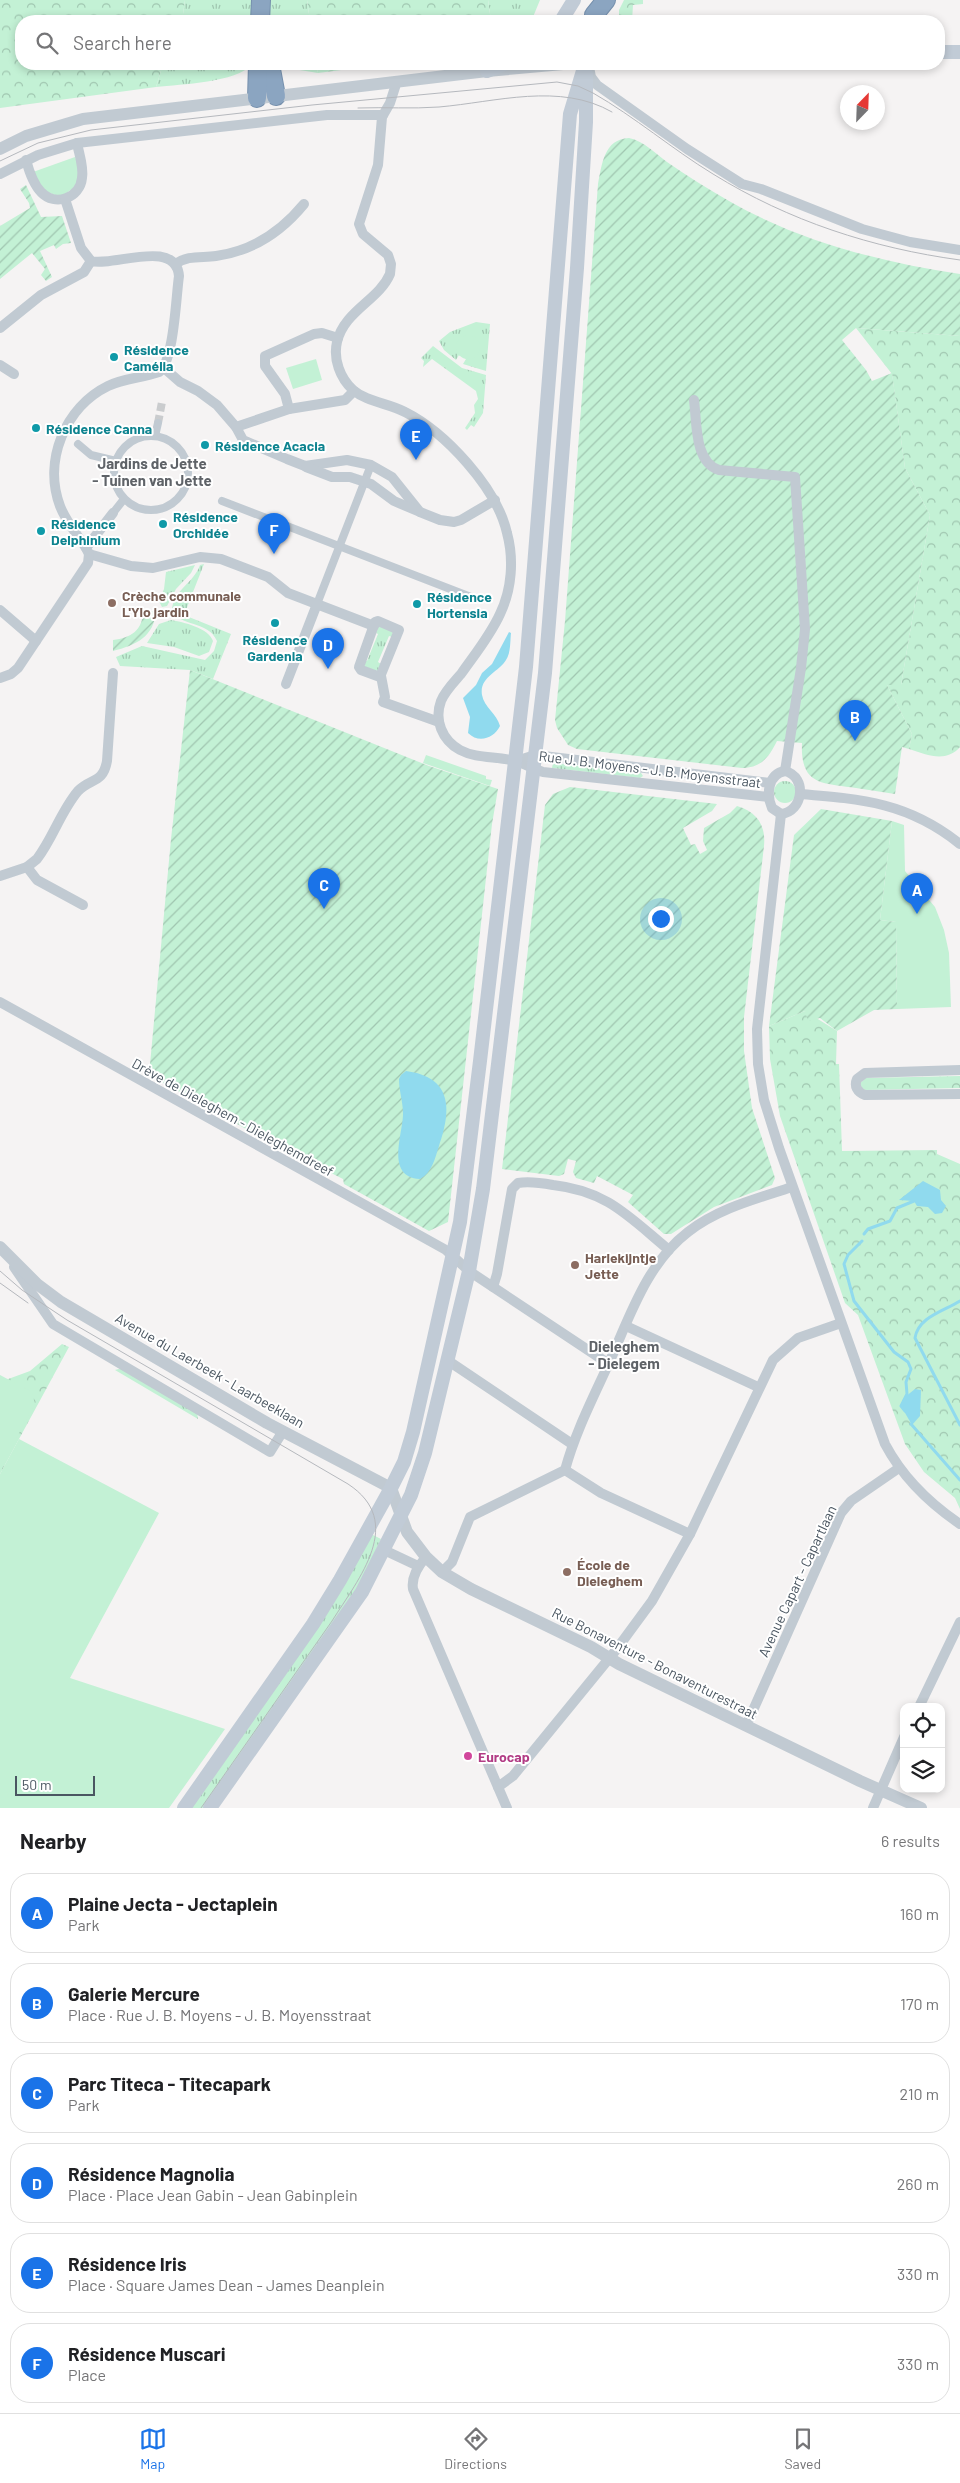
<!DOCTYPE html>
<meta charset="utf-8">
<style>
body{margin:0;font-family:Barlow,sans-serif;background:#f6f6f6;color:#202124}
.controls{position:absolute;right:15px;bottom:15px;display:grid;overflow:hidden;border-radius:10px;box-shadow:0 2px 8px #0003}
.controls button{width:45px;height:45px;display:grid;place-items:center;padding:0;border:0;border-bottom:1px solid #e0e0e0;background:#fff;color:#202124;font:25px sans-serif}
.compass{position:absolute;left:840px;top:85px;width:45px;height:45px;border-radius:50%;background:#fff;box-shadow:0 2px 8px #0003;rotate:23deg}
.scale{position:absolute;left:15px;bottom:12px;width:80px;box-sizing:border-box;padding-left:5px;border:2px solid #4a5661;border-top:0;font-size:14px;line-height:18px;white-space:nowrap;color:#4a5661;-webkit-text-stroke:4px #fff;paint-order:stroke}
.you{position:absolute;left:660px;top:918px;width:18px;height:18px;margin:-12px;border:4px solid #fff;border-radius:50%;background:#1a73e8;box-shadow:0 0 0 8px #1a73e833}
.badge{display:grid;place-items:center;width:32px;height:32px;border-radius:50%;background:#1a73e8;color:#fff;font-size:16px;font-weight:700}
.pin{position:absolute;translate:-50% -41px;filter:drop-shadow(0 1px 2px #0008)}
.pin::after{content:'';position:absolute;top:26px;width:18px;height:15px;background:inherit;clip-path:polygon(0 0,100% 0,50% 100%)}
.list{margin:0;padding:0;list-style:none}
h2{display:flex;justify-content:space-between;align-items:center;height:65px;margin:0;padding:0 20px;font-size:21px}
h2 small{font-size:16px;font-weight:400;color:#757577}
.list li{display:grid;grid-template-columns:32px 1fr auto;gap:15px;align-items:center;box-sizing:border-box;height:80px;margin:0 10px 10px;padding:0 10px;border:1px solid #e0e0e0;border-radius:20px}
.list b{display:block;font-size:19px;white-space:nowrap}
.list p{margin:0;font-size:16px;white-space:nowrap;color:#757577}
.list em{font-size:16px;font-style:normal;color:#757577}
.icon{flex:none;width:28px;height:28px;fill:none;stroke:currentColor;stroke-width:2;stroke-linecap:round;stroke-linejoin:round}
.map{position:relative;flex:none;width:960px;height:1808px;overflow:hidden}
.search{position:absolute;background:#fff;box-shadow:0 2px 8px #0003;left:15px;right:15px;top:15px;height:55px;display:flex;align-items:center;gap:12px;box-sizing:border-box;padding:0 18px;border-radius:20px;color:#757577;font-size:19px}
.sheet{height:605px;background:#fff}
nav{display:flex;justify-content:space-around;align-items:center;box-sizing:border-box;height:70px;border-top:1px solid #e0e0e0;background:#fff;font-size:14px;color:#757577}
nav a{display:grid;justify-items:center;gap:2px}
nav .on{color:#1a73e8}
.map>svg:first-child{display:block}
</style>
<div class="map">
<svg width="960" height="1808" viewBox="0 0 960 1808">
<defs>
<pattern id="grass-tufts" width="24" height="20" patternUnits="userSpaceOnUse" patternTransform="scale(1.25)"><rect width="24" height="20" fill="#c3f1d5"/><path d="M3 7l-1-3M5 7V3M7 7l1-3M15 17l-1-3M17 17v-4M19 17l1-3" fill="none" stroke="#a0c6b0"/></pattern>
<pattern id="forest-crowns" width="20" height="18" patternUnits="userSpaceOnUse" patternTransform="scale(1.25)"><rect width="20" height="18" fill="#c3f1d5"/><path d="M2 6a3 3 0 1 1 6 0M12 15a3 3 0 1 1 6 0" fill="none" stroke="#a0c6b0"/></pattern>
<pattern id="garden-furrows" width="10" height="10" patternUnits="userSpaceOnUse" patternTransform="scale(1.25)"><rect width="10" height="10" fill="#c3f1d5"/><path d="M-1 1l2-2M0 10L10 0M9 11l2-2" fill="none" stroke="#a0c6b0"/></pattern>
</defs>
<rect width="100%" height="100%" fill="#f5f3f3"/>
<g fill="url(#grass-tufts)">
<path d="M185,0H254L253,21H182Z"/>
<path d="M267,0H307L310,21H268Z"/>
<path d="M488,0H540L533,17L534,21H491Z"/>
<path d="M163,64H253C235,83 182,84 156,87Z"/>
<path d="M274,64H316L318,73L275,66Z"/>
<path d="M476,322L490,324L486,371L463,364L466,359L459,355L456,360L444,350L439,341L450,332Z"/>
<path d="M433,346L462,368L486,375L483,413L474,427L471,425L467,430L465,428L475,413L474,405L478,399L476,391L432,359L423,367L424,361L421,358Z"/>
<path d="M204,564L184,615L231,634L213,679L190,670L120,666L116,657L142,646L205,660L214,651L217,641C208,620 179,627 172,610C173,590 194,583 200,565Z"/>
<path d="M195,565L191,573L176,589L167,606L162,607L159,601L164,589L166,572Z"/>
<path d="M171,620C183,622 209,628 213,641L209,652L199,656L174,647L147,643L159,624Z"/>
<path d="M379,626L393,631L392,637L389,636L378,662L381,664L378,671L364,668L365,660L367,661L378,634L376,633Z"/>
<path d="M553,763L641,773L643,776L640,778L552,768Z"/>
<circle cx="785" cy="792" r="11"/>
<path d="M122,1368L197,1412L198,1419L115,1370Z"/>
<path d="M371,1534L381,1539L361,1582L204,1808H191Z"/>
</g>
<g fill="url(#forest-crowns)">
<path d="M0,0H185L182,21H21V64H163L156,87L0,108Z"/>
<path d="M307,0H488L491,21H310Z"/>
<path d="M624,0H643V4L633,5L632,21H619V10Z"/>
<path d="M316,64H388L318,73Z"/>
<path d="M856,328L960,336V747C946,763 927,755 909,749L912,734L887,685H901L930,515L905,468L892,374Z"/>
<path d="M805,1011L837,1031L836,1064H839L842,1151L937,1150V1154L960,1164V1509L955,1498L924,1472L905,1444L858,1315L845,1303L780,1116L770,1059L769,1026Z"/>
<path d="M960,1076V1088L866,1090L862,1089L860,1083L866,1078Z"/>
<path d="M62,1344L69,1347L0,1474V1382L30,1371Z"/>
</g>
<g fill="#c3f1d5">
<path d="M75,157L80,170L76,186L61,197L44,191L33,172Z"/>
<circle cx="468" cy="347" r="12"/>
<path d="M316,359L322,380L293,389L286,368Z"/>
<path d="M426,755L486,776V779L492,780L490,786L423,763Z"/>
<path d="M892,821L904,825L905,871L935,907L944,930L949,953L951,1007L897,1009L896,922L880,920Z"/>
<path d="M0,1375L32,1392L35,1404L0,1468Z"/>
<path d="M19,1439L159,1513L70,1678L225,1729L169,1808H0V1474Z"/>
</g>
<g fill="url(#garden-furrows)">
<path d="M629,138C644,141 656,154 667,162C687,176 708,189 729,201C799,241 880,262 960,274V336L856,328L842,340L866,370L872,381L892,373L905,468L930,515L901,685H887L912,734L909,749L902,747L895,794C882,792 869,790 856,788C823,783 800,786 802,743L777,741C769,757 761,768 742,768L577,749L568,745L557,728L555,720L565,621L598,184C602,164 604,139 629,138Z"/>
<path d="M26,185L41,217L62,216L71,243L63,244L56,249L54,245L40,251L52,277L46,281L41,275L45,269L32,253L0,279V226L30,208L29,203L20,189Z"/>
<path d="M143,611H156C154,637 136,645 113,651V640C131,638 143,630 143,611Z"/>
<path d="M190,670L429,766L498,789L492,824L448,1222L429,1231L344,1184L343,1179L266,1140L149,1075L171,839Z"/>
<path d="M570,787L717,804L712,811L683,828L691,845L695,844L700,854L707,850L703,841L704,828L730,813L737,806C757,812 766,825 764,846L744,1017V1051L752,1108L775,1178L772,1185L714,1207L671,1234H664L628,1202L633,1195L597,1176L594,1183L576,1178L573,1172L576,1161L568,1159L564,1174L559,1176L502,1169L545,805L553,794Z"/>
<path d="M821,809L892,821L880,920L896,922L897,1009L874,1010L837,1031L820,1018L808,1021L805,1011L769,1026L794,835Z"/>
</g>
<g fill="#90daee">
<path d="M509,632L511,633C510,642 511,652 506,660C499,672 479,677 482,695C484,707 497,714 500,726C494,738 479,744 468,733L470,717L463,698L476,685L482,673L492,664Z"/>
<path d="M406,1071C452,1077 452,1109 439,1146C435,1158 432,1173 420,1179C385,1177 403,1134 403,1114C403,1102 399,1091 399,1079L401,1075Z"/>
<path d="M923,1181L940,1190L941,1200L946,1206L942,1213L935,1214L928,1207L917,1206L914,1201L899,1200Z"/>
<path d="M915,1389L921,1390L920,1416L912,1425L901,1406L905,1397Z"/>
</g>
<g fill="none" stroke-linecap="round" stroke-linejoin="round">
<g stroke="#90daee" stroke-width="3">
<path d="M864,1234L868,1229L890,1221L897,1208L914,1201"/>
<path d="M862,1241L848,1255L844,1264L854,1301L894,1352L908,1362L911,1369L906,1382L907,1394L901,1406L905,1411"/>
<path d="M960,1301C944,1311 918,1317 915,1338L960,1425"/>
<path d="M911,1424L960,1480"/>
</g>
<path stroke="#caccce" stroke-width="8" stroke-dasharray="8 4" stroke-linecap="butt" d="M158,423L162,402"/>
<g stroke="#7690ad" stroke-width="20">
<g id="motorway">
<path d="M594,15L606,0"/>
<path d="M260,21L261,0"/>
<path d="M270,64L276,96"/>
<path d="M257,98L258,64"/>
</g>
</g>
<g stroke="#c1cad2" stroke-width="8">
<circle cx="151" cy="473" r="37"/>
<path d="M155,436L158,423"/>
<path d="M78,444L91,455L116,461"/>
<path d="M222,501L471,597"/>
<path d="M113,513L124,499"/>
<path d="M317,604L371,465"/>
</g>
<g stroke="#c1cad2" stroke-width="10">
<path d="M589,67L591,77L597,85L687,149L742,184L761,189L862,229L910,242L960,250"/>
<path d="M397,81L390,103L382,117L378,165L359,224L363,234L388,255L391,264L390,274C379,300 344,311 337,342C333,359 340,378 353,390C367,402 388,403 405,412C445,432 497,488 507,533C514,559 512,589 500,614C490,636 475,654 461,674C454,682 445,691 441,701C434,720 442,740 460,750C477,759 496,756 515,761C524,763 533,769 543,772L769,797"/>
<path d="M26,160C29,171 33,184 41,192C55,207 80,198 82,178C84,167 79,154 77,143"/>
<path d="M0,174L38,155L77,143L327,115H383"/>
<path d="M175,264C188,255 201,258 216,256C252,251 281,232 304,204"/>
<path d="M0,328L41,295L84,272L91,261"/>
<path d="M0,365L14,374"/>
<path d="M164,368L180,382L198,391L217,405L236,427L243,440L287,459L305,466L347,460L371,465L392,477L420,512L440,520L454,522L461,520L495,500"/>
<path d="M694,400C697,422 694,462 719,470L795,477L805,629L801,668L785,771"/>
<path d="M289,409L285,394L265,366V356L314,334L322,333L338,338"/>
<path d="M236,427L289,409L345,400L354,391"/>
<path d="M306,467L332,477H350L371,484L394,501L420,512"/>
<path d="M86,548L113,513"/>
<path d="M89,554L131,566L153,568L200,557L221,559L268,577L288,593L374,626"/>
<path d="M0,610L36,641"/>
<path d="M378,621L399,630L380,677L361,670L359,667L375,622Z"/>
<path d="M381,676L385,697L383,702L439,722"/>
<path d="M0,678L11,674L18,668L88,563L89,554L86,548C77,534 66,522 60,506C43,461 65,407 108,386C124,378 142,378 159,372C174,362 176,296 179,276C176,238 113,267 91,261L81,248L65,199"/>
<path d="M286,684L317,604"/>
<path d="M516,761L535,755L770,783"/>
<path d="M785,771C808,777 803,812 781,814L772,808C766,794 768,774 785,771Z"/>
<path d="M800,794C863,799 909,803 960,844"/>
<path d="M781,814L757,1029L758,1064L764,1100L779,1148L885,1444C903,1478 929,1503 960,1524"/>
<path d="M27,867L37,880L83,905"/>
<path d="M0,876L27,867L37,859C53,838 61,811 78,791C90,778 103,784 107,761L113,673"/>
<path d="M0,1002L446,1250L469,1271L609,1364"/>
<path d="M960,1070L865,1073L857,1079C854,1086 857,1092 865,1095L960,1094"/>
<path d="M14,1267L53,1324L270,1452L283,1431"/>
<path d="M493,1287L497,1274L512,1189L518,1183C529,1181 542,1183 553,1185C607,1191 628,1216 669,1250"/>
<path d="M626,1326L758,1387"/>
<path d="M447,1360L572,1444"/>
<path d="M565,1470L601,1493L690,1534"/>
<path d="M384,1550L418,1566"/>
<path d="M426,1557C419,1565 411,1577 413,1589L507,1808"/>
<path d="M442,1572L452,1562L470,1517L565,1470C575,1433 592,1400 608,1365C629,1319 646,1264 688,1232C719,1208 756,1199 792,1187"/>
<path d="M919,1707L960,1622"/>
<path d="M746,1726L841,1513L851,1501L899,1468"/>
<path d="M498,1787L513,1776L616,1650L652,1601L690,1534L773,1360L798,1338L841,1323"/>
<path d="M873,1808L904,1737"/>
</g>
<g stroke="#c1cad2" stroke-width="12">
<path d="M0,149L26,136L83,119L487,71L563,64"/>
<path d="M0,1247L37,1284L61,1302L267,1423L391,1488L407,1532L426,1557L442,1572L471,1589L591,1647L619,1664L860,1781L921,1808"/>
</g>
<g stroke="#c1cbd6" stroke-width="14">
<path d="M561,21L574,0"/>
<path d="M939,52H960"/>
<path d="M487,71L504,64"/>
<path d="M184,1808L313,1624L340,1580L391,1488L404,1462L413,1432L460,1222L480,1061L526,667L570,114L585,64"/>
<path d="M210,1808L362,1592L411,1495L425,1453L469,1271L483,1189L545,673L577,268L586,122V74"/>
</g>
<use href="#motorway" stroke="#8ba5c1" stroke-width="18"/>
<g stroke="#b5b8bd" stroke-width="1">
<path d="M358,108C385,107 412,109 439,107C496,102 560,82 612,112"/>
<path d="M0,161L38,143L91,130L312,105L557,82L578,86L593,93C635,117 672,149 713,174C789,221 872,248 960,260"/>
<path d="M0,1271L22,1290L67,1320L348,1484C406,1522 359,1578 332,1621L201,1808"/>
<path d="M0,1283L28,1303"/>
</g>
</g>
<g fill="#0f9aa8" stroke="#fff" stroke-width="2">
<circle cx="114" cy="357" r="5"/>
<circle cx="36" cy="428" r="5"/>
<circle cx="205" cy="445" r="5"/>
<circle cx="163" cy="524" r="5"/>
<circle cx="41" cy="531" r="5"/>
<circle cx="417" cy="604" r="5"/>
<circle cx="275" cy="623" r="5"/>
</g>
<g fill="#8d6e63" stroke="#fff" stroke-width="2">
<circle cx="112" cy="603" r="5"/>
<circle cx="575" cy="1265" r="5"/>
<circle cx="567" cy="1572" r="5"/>
</g>
<circle fill="#d1479c" stroke="#fff" stroke-width="2" cx="468" cy="1756" r="5"/>
<g text-anchor="middle" dominant-baseline="central" stroke-width="4" stroke-linejoin="round" paint-order="stroke">
<g font-size="14" font-weight="bold" fill="#0d838f" stroke="#fff" text-anchor="start">
<text x="124" y="349">Résidence<tspan x="124" dy="16">Camélia</tspan></text>
<text x="46" y="428">Résidence Canna</text>
<text x="215" y="445">Résidence Acacia</text>
<text x="173" y="516">Résidence<tspan x="173" dy="16">Orchidée</tspan></text>
<text x="51" y="523">Résidence<tspan x="51" dy="16">Delphinium</tspan></text>
<text x="427" y="596">Résidence<tspan x="427" dy="16">Hortensia</tspan></text>
<text x="275" y="639" text-anchor="middle">Résidence<tspan x="275" dy="16">Gardenia</tspan></text>
</g>
<g font-size="14" font-weight="bold" fill="#785e54" stroke="#fff" text-anchor="start">
<text x="122" y="595">Crèche communale<tspan x="122" dy="16">L'Ylo jardin</tspan></text>
<text x="585" y="1257">Harlekijntje<tspan x="585" dy="16">Jette</tspan></text>
<text x="577" y="1564">École de<tspan x="577" dy="16">Dieleghem</tspan></text>
</g>
<g font-size="14" fill="#4a5661" stroke="#fff">
<text transform="translate(650 769) rotate(7)">Rue J. B. Moyens - J. B. Moyensstraat</text>
<text transform="translate(233 1117) rotate(29)">Drève de Dieleghem - Dieleghemdreef</text>
<text transform="translate(210 1370) rotate(30)">Avenue du Laerbeek - Laarbeeklaan</text>
<text transform="translate(797 1581) rotate(-65)">Avenue Capart - Capartlaan</text>
<text transform="translate(655 1663) rotate(27)">Rue Bonaventure - Bonaventurestraat</text>
</g>
<g font-size="14" font-weight="bold" fill="#b23c85" stroke="#fff" text-anchor="start">
<text x="478" y="1756">Eurocap</text>
</g>
<g font-size="15" font-weight="bold" fill="#5f6368" stroke="#fff">
<text x="152" y="463">Jardins de Jette<tspan x="152" dy="17">- Tuinen van Jette</tspan></text>
<text x="624" y="1346">Dieleghem<tspan x="624" dy="17">- Dielegem</tspan></text>
</g>
</g>
</svg>
<div class="controls">
<button><svg class="icon" aria-label="locate" viewBox="0 0 24 24"><circle cx="12" cy="12" r="6"/><path d="M12 2v4M12 18v4M2 12h4M18 12h4"/></svg></button>
<button><svg class="icon" aria-label="layers" viewBox="0 0 24 24"><path d="M12 4l9 5-9 5-9-5zM3 14l9 5 9-5"/></svg></button>
</div>
<svg class="compass" viewBox="-18 -18 36 36"><path d="M0-13l5 13h-10z" fill="#e53935"/><path d="M0 13l5-13h-10z" fill="#757577"/></svg>
<div class="scale">50 m</div>
<div class="you"></div>
<div class="pin badge" style="left:917px;top:914px">A</div>
<div class="pin badge" style="left:855px;top:741px">B</div>
<div class="pin badge" style="left:324px;top:909px">C</div>
<div class="pin badge" style="left:328px;top:669px">D</div>
<div class="pin badge" style="left:416px;top:460px">E</div>
<div class="pin badge" style="left:274px;top:554px">F</div>
<div class="search"><svg class="icon" aria-label="search" viewBox="0 0 24 24"><circle cx="10" cy="10" r="6"/><path d="M15 15l6 6"/></svg>Search here</div>
</div>
<section class="sheet">
<h2>Nearby<small>6 results</small></h2>
<ul class="list">
<li><span class="badge">A</span><div><b>Plaine Jecta - Jectaplein</b><p>Park</p></div><em>160 m</em></li>
<li><span class="badge">B</span><div><b>Galerie Mercure</b><p>Place · Rue J. B. Moyens - J. B. Moyensstraat</p></div><em>170 m</em></li>
<li><span class="badge">C</span><div><b>Parc Titeca - Titecapark</b><p>Park</p></div><em>210 m</em></li>
<li><span class="badge">D</span><div><b>Résidence Magnolia</b><p>Place · Place Jean Gabin - Jean Gabinplein</p></div><em>260 m</em></li>
<li><span class="badge">E</span><div><b>Résidence Iris</b><p>Place · Square James Dean - James Deanplein</p></div><em>330 m</em></li>
<li><span class="badge">F</span><div><b>Résidence Muscari</b><p>Place</p></div><em>330 m</em></li>
</ul>
</section>
<nav>
<a class="on"><svg class="icon" aria-label="map" viewBox="0 0 24 24"><path d="M3 6l6-2 6 2 6-2v14l-6 2-6-2-6 2zM9 4v14M15 6v14"/></svg>Map</a>
<a><svg class="icon" aria-label="directions" viewBox="0 0 24 24"><path d="M12 3l9 9-9 9-9-9zM9 14v-3h6M13 9l2 2-2 2"/></svg>Directions</a>
<a><svg class="icon" aria-label="saved" viewBox="0 0 24 24"><path d="M7 4h10v16l-5-4-5 4z"/></svg>Saved</a>
</nav>
